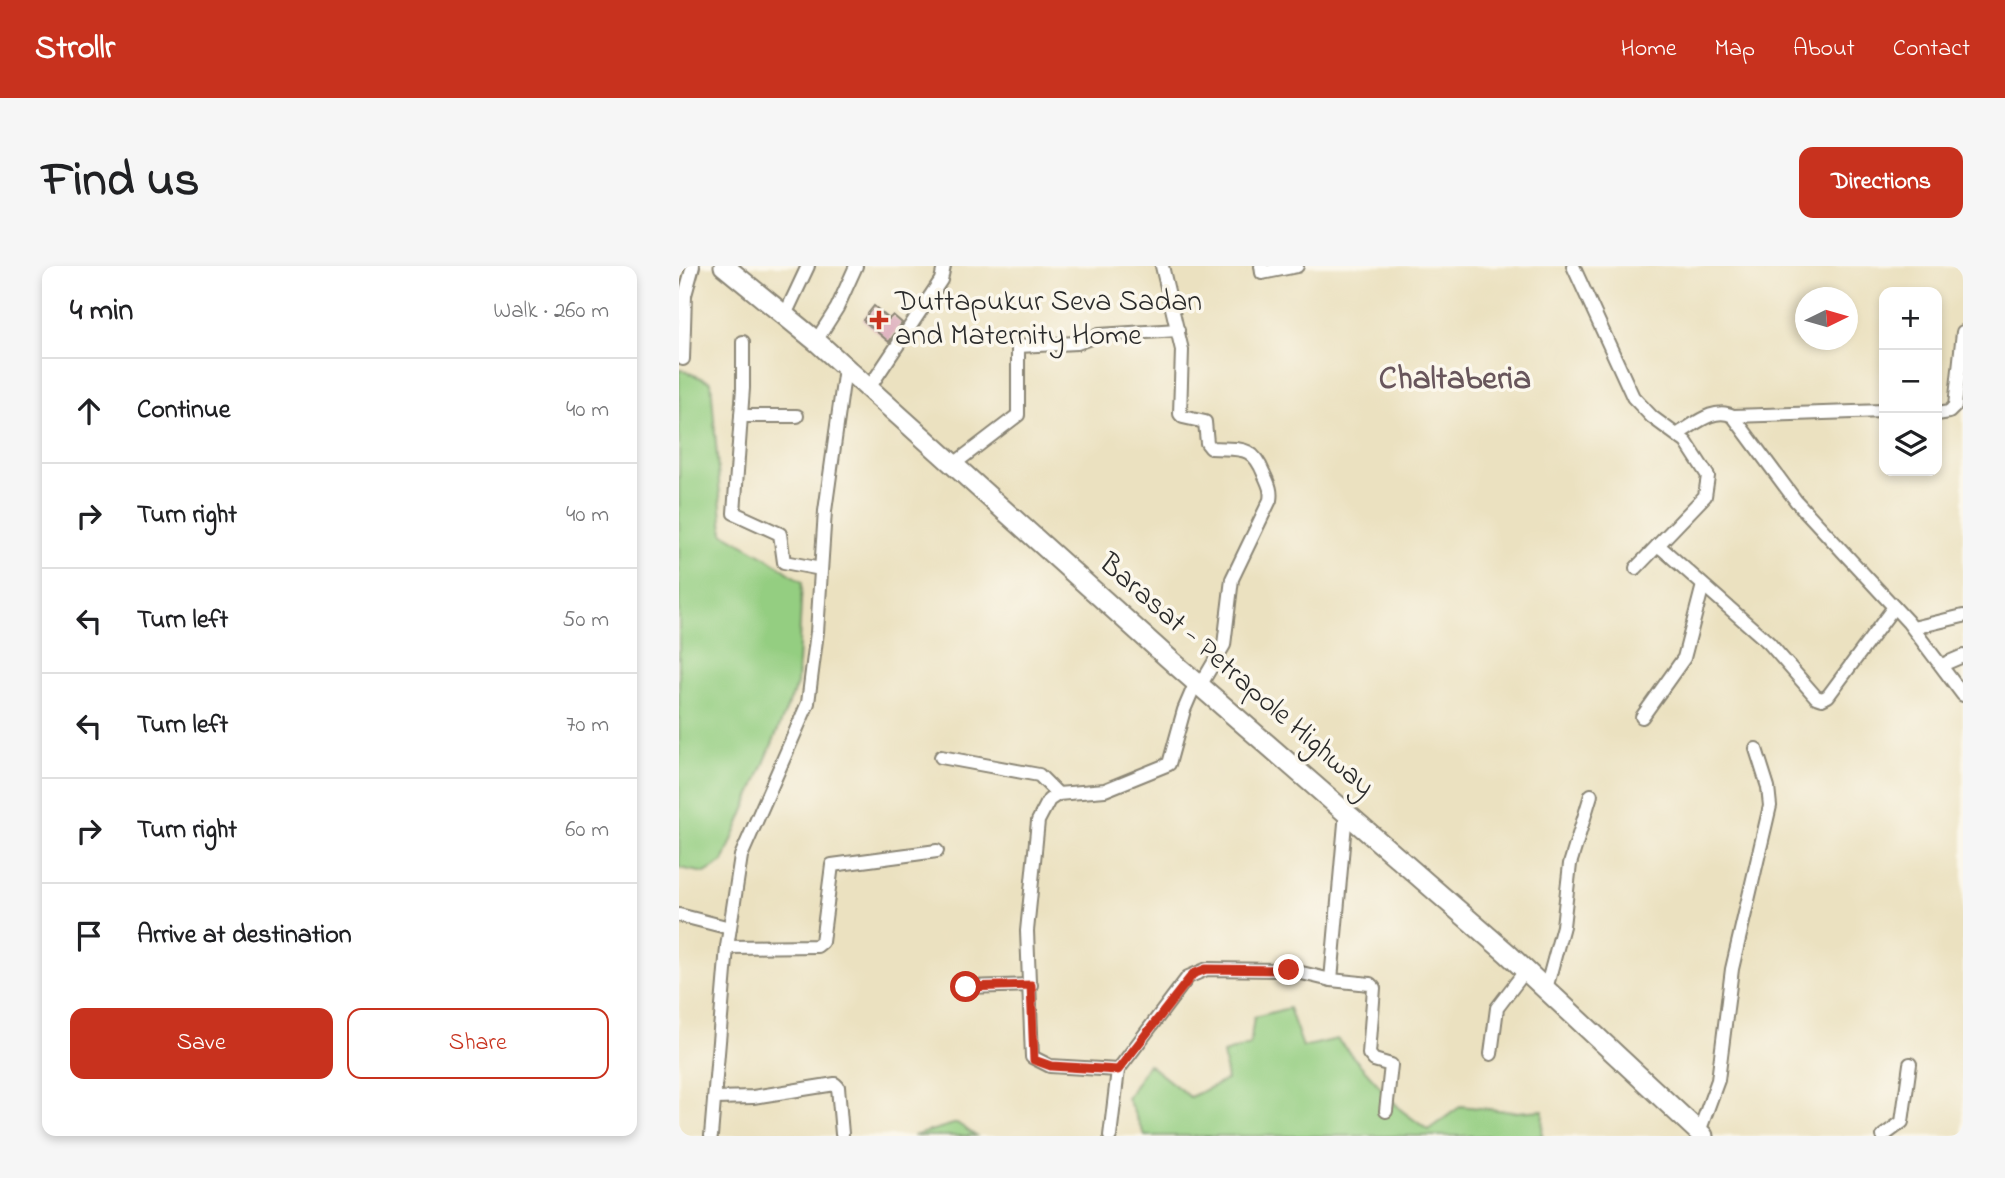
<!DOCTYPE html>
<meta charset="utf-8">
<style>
body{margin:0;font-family:"Indie Flower",sans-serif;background:#f6f6f6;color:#202124}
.controls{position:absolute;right:21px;top:21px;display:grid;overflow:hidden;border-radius:14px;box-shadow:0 4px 10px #0003}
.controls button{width:63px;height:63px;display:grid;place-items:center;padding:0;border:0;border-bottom:2px solid #e0e0e0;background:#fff;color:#202124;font:35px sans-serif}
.compass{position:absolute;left:1116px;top:21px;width:63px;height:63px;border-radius:50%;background:#fff;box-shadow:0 4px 10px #0003;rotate:85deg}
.stop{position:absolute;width:21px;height:21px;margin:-16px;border:5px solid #c8321e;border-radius:50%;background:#fff}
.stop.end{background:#c8321e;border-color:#fff;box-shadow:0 2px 7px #0008}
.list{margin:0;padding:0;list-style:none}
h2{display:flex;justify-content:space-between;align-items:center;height:91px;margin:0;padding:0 28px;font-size:30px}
h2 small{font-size:23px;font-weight:400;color:#757577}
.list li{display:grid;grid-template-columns:46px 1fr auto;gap:21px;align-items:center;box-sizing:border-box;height:105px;padding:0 28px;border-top:2px solid #e0e0e0}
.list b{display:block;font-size:26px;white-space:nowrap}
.list em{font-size:23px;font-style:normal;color:#757577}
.actions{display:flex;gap:14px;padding:21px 28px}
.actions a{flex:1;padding:16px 0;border:2px solid #c8321e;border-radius:14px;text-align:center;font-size:24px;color:#c8321e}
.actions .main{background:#c8321e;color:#fff}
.icon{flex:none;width:38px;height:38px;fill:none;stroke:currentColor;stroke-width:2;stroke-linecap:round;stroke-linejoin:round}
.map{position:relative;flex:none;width:1284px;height:870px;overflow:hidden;border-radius:14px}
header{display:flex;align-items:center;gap:42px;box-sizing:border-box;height:98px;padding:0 35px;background:#c8321e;color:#fff}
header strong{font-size:33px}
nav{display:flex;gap:38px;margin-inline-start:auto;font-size:24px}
.intro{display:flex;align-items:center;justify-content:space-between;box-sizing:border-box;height:168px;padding:0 42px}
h1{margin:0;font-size:49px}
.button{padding:18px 32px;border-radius:14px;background:#c8321e;color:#fff;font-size:24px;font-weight:700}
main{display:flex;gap:42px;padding:0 42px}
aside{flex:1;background:#fff;border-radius:14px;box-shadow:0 4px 10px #0003}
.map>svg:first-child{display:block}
</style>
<header>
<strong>Strollr</strong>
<nav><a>Home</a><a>Map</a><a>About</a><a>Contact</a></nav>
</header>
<div class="intro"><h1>Find us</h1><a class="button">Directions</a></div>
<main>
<aside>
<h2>4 min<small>Walk · 260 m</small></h2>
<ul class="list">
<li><svg class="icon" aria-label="ahead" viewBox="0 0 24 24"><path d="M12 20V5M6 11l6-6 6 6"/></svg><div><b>Continue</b></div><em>40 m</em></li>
<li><svg class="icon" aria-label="right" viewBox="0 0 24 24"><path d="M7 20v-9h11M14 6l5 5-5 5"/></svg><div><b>Turn right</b></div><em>40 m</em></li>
<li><svg class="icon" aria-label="left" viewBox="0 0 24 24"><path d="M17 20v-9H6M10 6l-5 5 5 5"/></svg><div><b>Turn left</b></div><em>50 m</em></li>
<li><svg class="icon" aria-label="left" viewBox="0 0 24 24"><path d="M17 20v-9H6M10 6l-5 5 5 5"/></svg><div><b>Turn left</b></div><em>70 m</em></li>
<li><svg class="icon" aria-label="right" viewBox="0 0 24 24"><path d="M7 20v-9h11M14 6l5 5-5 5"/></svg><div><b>Turn right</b></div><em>60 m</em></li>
<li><svg class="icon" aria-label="arrive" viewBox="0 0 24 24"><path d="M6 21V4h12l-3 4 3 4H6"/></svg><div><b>Arrive at destination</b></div></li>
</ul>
<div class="actions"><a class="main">Save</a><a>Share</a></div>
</aside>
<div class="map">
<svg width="1284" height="870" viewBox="0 0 1284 870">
<rect width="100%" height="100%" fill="#fbf7ec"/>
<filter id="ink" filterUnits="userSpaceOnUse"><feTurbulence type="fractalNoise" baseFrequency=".0143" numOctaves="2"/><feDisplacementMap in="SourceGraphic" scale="14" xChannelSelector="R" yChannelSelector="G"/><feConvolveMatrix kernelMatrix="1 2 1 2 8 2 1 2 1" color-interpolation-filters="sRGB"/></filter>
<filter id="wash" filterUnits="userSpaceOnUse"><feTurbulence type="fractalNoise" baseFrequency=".00686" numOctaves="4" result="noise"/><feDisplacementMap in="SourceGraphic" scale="28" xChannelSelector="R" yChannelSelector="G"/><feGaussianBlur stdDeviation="1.57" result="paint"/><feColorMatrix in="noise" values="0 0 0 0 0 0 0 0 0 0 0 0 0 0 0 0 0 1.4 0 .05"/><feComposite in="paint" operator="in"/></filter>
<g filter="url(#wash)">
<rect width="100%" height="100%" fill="#ebe1c0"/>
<g fill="#94ce81" stroke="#607c56" stroke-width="2">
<path d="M0,103L32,116L44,267L90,293L123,316L118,418L44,596L26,607L0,602Z"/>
<path d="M610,742L624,781L658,773L722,844L749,864L782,840L837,846L864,844L863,870H466L448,832L469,798L511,831L548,814L544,787L571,779L575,751Z"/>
<path d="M278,857L297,870H234Z"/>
</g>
<g id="blocks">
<path fill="#daa5b7" d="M195,40L210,53L214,49L223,57L210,76L184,54Z"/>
</g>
</g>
<g filter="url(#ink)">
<use href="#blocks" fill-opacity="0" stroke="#8b8676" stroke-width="2"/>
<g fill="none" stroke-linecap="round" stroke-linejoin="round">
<g stroke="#8b8676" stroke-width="16">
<g id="minor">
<path d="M483,0L503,84L501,148L504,151L526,156L528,177L532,182C561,184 573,178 585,208C589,217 593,224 591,234L553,313L545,379L521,420"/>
<path d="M582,0L583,7L618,0"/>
<path d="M894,0L954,131L973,151L1007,176L1029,210L1026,230L957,302"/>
<path d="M106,49L129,0"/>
<path d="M137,75L158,42L177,0"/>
<path d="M64,76V122L55,247L101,268L105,296L142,303"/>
<path d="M4,93L6,29L14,0"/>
<path d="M190,122L262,14L265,0"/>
<path d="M1258,148L1270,146L1276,140L1284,66"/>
<path d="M62,150H118"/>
<path d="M1054,150L1205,145"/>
<path d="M999,168C1015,159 1035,140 1054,150L1117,235L1229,356L1284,429"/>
<path d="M275,198L339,149V80L398,77L420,69L499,64"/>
<path d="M979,279L1090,377L1137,431L1143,433L1149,430L1215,341"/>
<path d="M1234,362L1284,350"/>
<path d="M1263,399L1284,390"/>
<path d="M963,451L1005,392L1024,319"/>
<path d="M262,491L360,509L379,528"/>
<path d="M0,649L51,662"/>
<path d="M48,681L138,680L143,676L153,599L258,585"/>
<path d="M652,714L691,718L695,722L690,788L695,794L712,799L707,845"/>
<path d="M287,721L352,719"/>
<path d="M867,723L884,660L891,598L912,529"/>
<path d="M812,788L818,742L847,704"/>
<path d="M439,804L371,800L353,791L348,665L359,555L370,534L379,528L426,524L490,498L505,444L517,416"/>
<path d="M36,832L74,831L156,818L159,821L163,868"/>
<path d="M1020,866L1039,814L1053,703L1091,540L1089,521L1077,483"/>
<path d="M32,870L48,681L62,590L129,437L138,366L146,245L166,102"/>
<path d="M431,870L439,804L509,711L528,703L610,704L652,714L667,546"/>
<path d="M1204,870L1223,856L1231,798"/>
</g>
</g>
<g stroke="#8b8676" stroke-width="23">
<path id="highway" d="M45,0L137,75L497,399L828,687L1024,870"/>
</g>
<use href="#minor" stroke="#fff" stroke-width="12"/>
<use href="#highway" stroke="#fff" stroke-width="19"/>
</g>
</g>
<g fill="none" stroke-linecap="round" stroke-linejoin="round" filter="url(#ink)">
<path stroke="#c8321e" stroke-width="9" d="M287,721L352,719L355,794L372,800L439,804L514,708L527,703L610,704"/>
</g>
<path fill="#c8321e" stroke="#fbf7ec" stroke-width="2.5" d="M196.5 43.5h7v7h7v7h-7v7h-7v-7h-7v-7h7z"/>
<g text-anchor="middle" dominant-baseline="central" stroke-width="7" stroke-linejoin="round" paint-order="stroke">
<g font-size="30" fill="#2b2b2b" stroke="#fbf7ec" text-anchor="start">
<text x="216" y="37">Duttapukur Seva Sadan<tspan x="216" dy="34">and Maternity Home</tspan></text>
</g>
<g font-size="30" fill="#2b2b2b" stroke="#fbf7ec">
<text transform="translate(557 410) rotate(41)">Barasat - Petrapole Highway</text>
</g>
<g font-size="33" font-weight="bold" fill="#68565c" stroke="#fbf7ec">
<text x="776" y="114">Chaltaberia</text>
</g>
</g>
</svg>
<div class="controls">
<button>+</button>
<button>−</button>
<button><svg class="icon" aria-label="layers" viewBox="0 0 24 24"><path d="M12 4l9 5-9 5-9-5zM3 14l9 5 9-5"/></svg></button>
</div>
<svg class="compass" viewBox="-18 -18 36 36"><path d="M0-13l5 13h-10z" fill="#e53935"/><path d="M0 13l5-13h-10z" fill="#757577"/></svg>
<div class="stop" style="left:287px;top:721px"></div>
<div class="stop end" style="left:610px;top:704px"></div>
</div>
</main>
